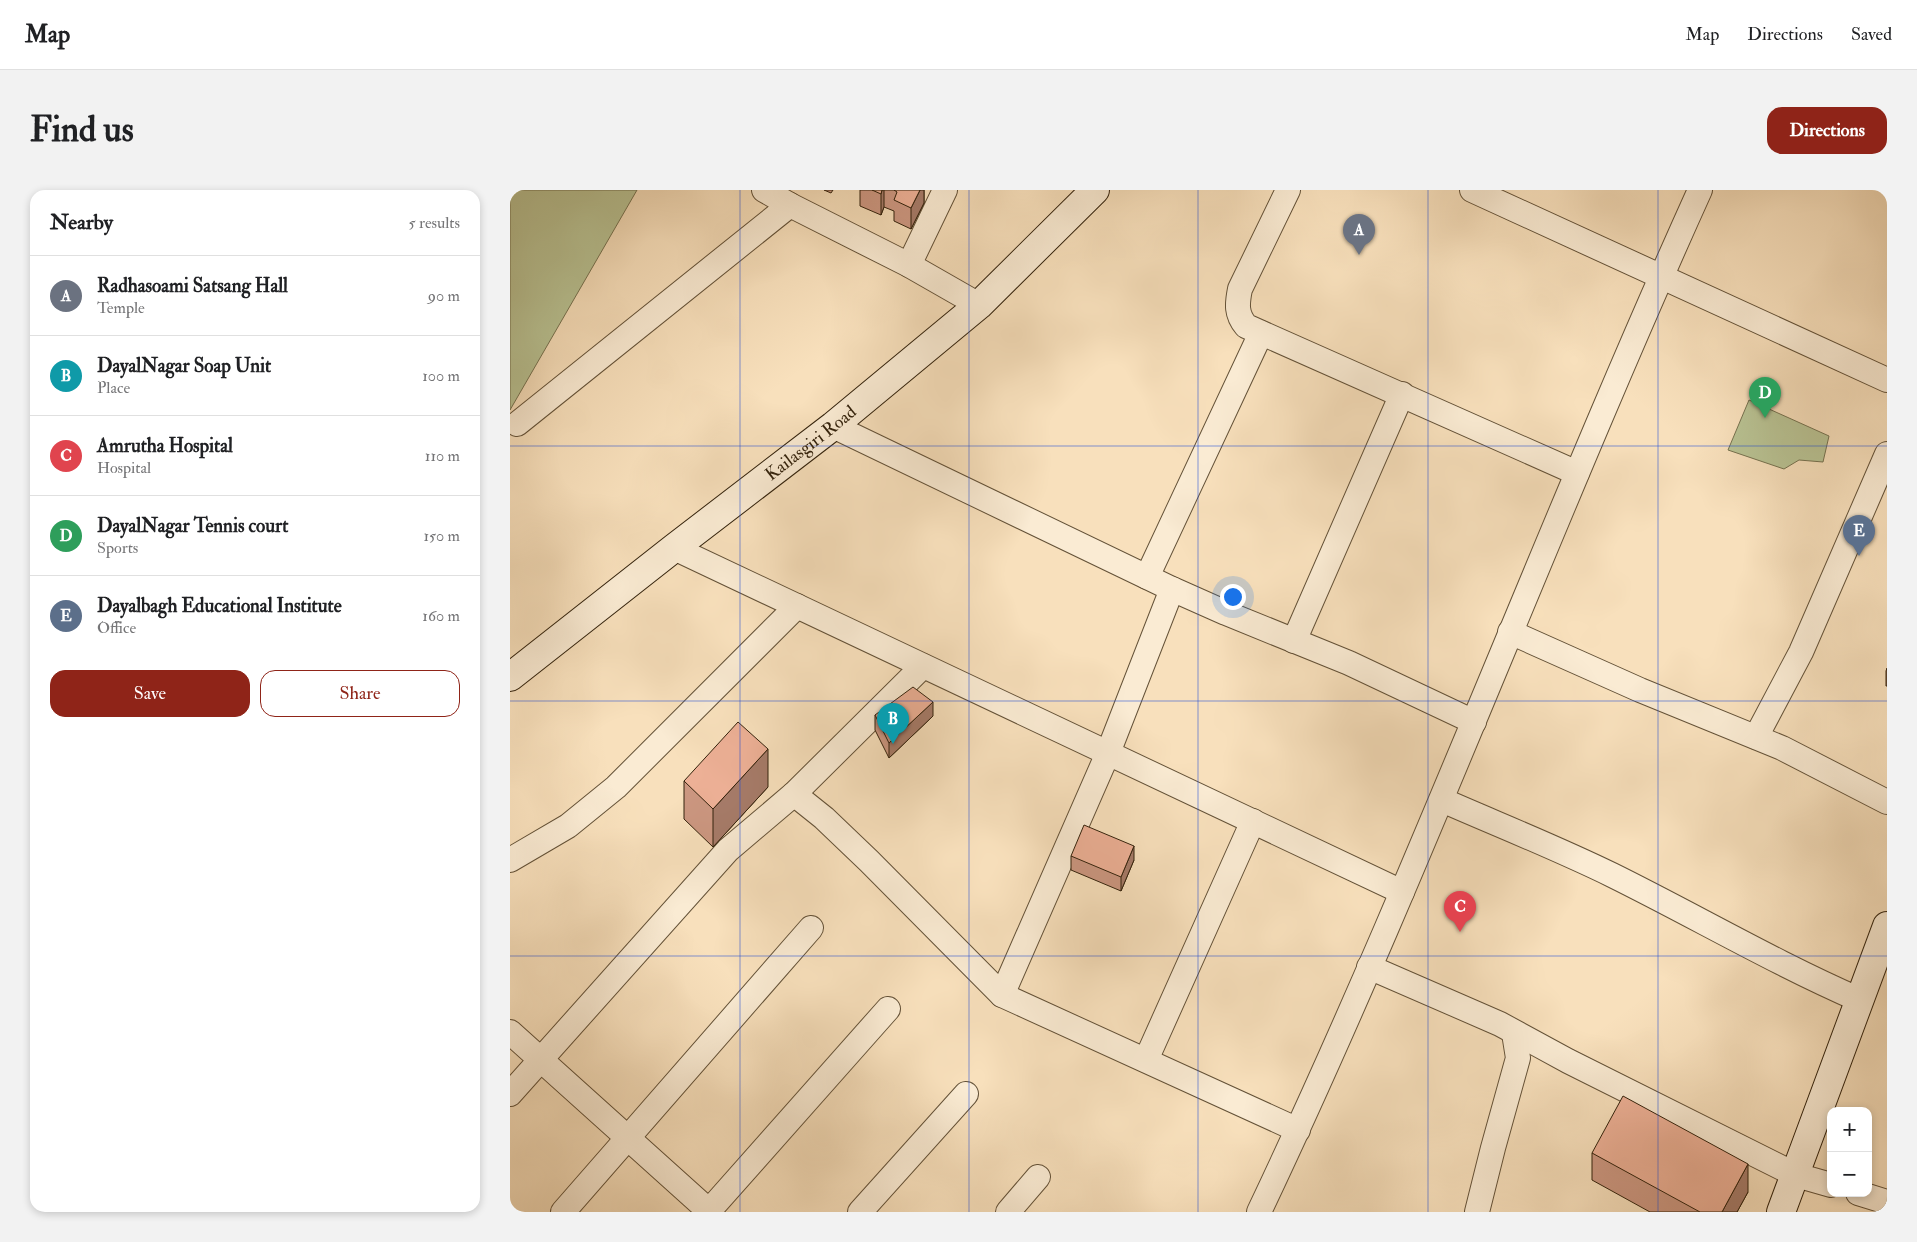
<!DOCTYPE html>
<meta charset="utf-8">
<style>
body{margin:0;font-family:"IM FELL Double Pica",serif;background:#f2f2f2;color:#202124}
.controls{position:absolute;right:15px;bottom:15px;display:grid;overflow:hidden;border-radius:10px;box-shadow:0 2px 8px #0003}
.controls button{width:45px;height:45px;display:grid;place-items:center;padding:0;border:0;border-bottom:1px solid #e0e0e0;background:#fff;color:#202124;font:25px sans-serif}
.you{position:absolute;left:722px;top:406px;width:18px;height:18px;margin:-12px;border:4px solid #fff;border-radius:50%;background:#1a73e8;box-shadow:0 0 0 8px #1a73e833}
.badge{display:grid;place-items:center;width:32px;height:32px;border-radius:50%;background:#8f2418;color:#fff;font-size:16px;font-weight:700}
.pin{position:absolute;translate:-50% -41px;filter:drop-shadow(0 1px 2px #0008)}
.pin::after{content:'';position:absolute;top:26px;width:18px;height:15px;background:inherit;clip-path:polygon(0 0,100% 0,50% 100%)}
.list{margin:0;padding:0;list-style:none}
h2{display:flex;justify-content:space-between;align-items:center;height:65px;margin:0;padding:0 20px;font-size:21px}
h2 small{font-size:16px;font-weight:400;color:#757577}
.list li{display:grid;grid-template-columns:32px 1fr auto;gap:15px;align-items:center;box-sizing:border-box;height:80px;padding:0 20px;border-top:1px solid #e0e0e0}
.list b{display:block;font-size:19px;white-space:nowrap}
.list p{margin:0;font-size:16px;white-space:nowrap;color:#757577}
.list em{font-size:16px;font-style:normal;color:#757577}
.actions{display:flex;gap:10px;padding:15px 20px}
.actions a{flex:1;padding:11px 0;border:1px solid #8f2418;border-radius:15px;text-align:center;font-size:18px;color:#8f2418}
.actions .main{background:#8f2418;color:#fff}
.map{position:relative;flex:none;width:1377px;height:1022px;overflow:hidden;border-radius:15px}
header{display:flex;align-items:center;gap:30px;box-sizing:border-box;height:70px;padding:0 25px;background:#fff;border-bottom:1px solid #e0e0e0}
header strong{font-size:24px}
nav{display:flex;gap:28px;margin-inline-start:auto;font-size:18px}
.intro{display:flex;align-items:center;justify-content:space-between;box-sizing:border-box;height:120px;padding:0 30px}
h1{margin:0;font-size:35px}
.button{padding:12px 22px;border-radius:15px;background:#8f2418;color:#fff;font-size:18px;font-weight:700}
main{display:flex;gap:30px;padding:0 30px}
aside{flex:1;background:#fff;border-radius:15px;box-shadow:0 2px 8px #0003}
.map>svg:first-child{display:block}
</style>
<header>
<strong>Map</strong>
<nav><a>Map</a><a>Directions</a><a>Saved</a></nav>
</header>
<div class="intro"><h1>Find us</h1><a class="button">Directions</a></div>
<main>
<aside>
<h2>Nearby<small>5 results</small></h2>
<ul class="list">
<li><span class="badge" style="background:#6b7280">A</span><div><b>Radhasoami Satsang Hall</b><p>Temple</p></div><em>90 m</em></li>
<li><span class="badge" style="background:#0f9aa8">B</span><div><b>DayalNagar Soap Unit</b><p>Place</p></div><em>100 m</em></li>
<li><span class="badge" style="background:#e0444e">C</span><div><b>Amrutha Hospital</b><p>Hospital</p></div><em>110 m</em></li>
<li><span class="badge" style="background:#2e9e5b">D</span><div><b>DayalNagar Tennis court</b><p>Sports</p></div><em>150 m</em></li>
<li><span class="badge" style="background:#5c6f8a">E</span><div><b>Dayalbagh Educational Institute</b><p>Office</p></div><em>160 m</em></li>
</ul>
<div class="actions"><a class="main">Save</a><a>Share</a></div>
</aside>
<div class="map">
<svg width="1377" height="1022" viewBox="0 0 1377 1022">
<rect width="100%" height="100%" fill="#f8e0bc"/>
<filter id="stains"><feTurbulence type="fractalNoise" baseFrequency=".004" numOctaves="4"/><feColorMatrix values="0 0 0 0 .2 0 0 0 0 .09 0 0 0 0 .02 0 0 0 .5 -.17"/></filter>
<radialGradient id="worn" r=".72"><stop offset=".6" stop-color="#630" stop-opacity="0"/><stop offset="1" stop-color="#630" stop-opacity=".3"/></radialGradient>
<g fill="#b9c394" stroke="#767250">
<path d="M0,0H127L0,220Z"/>
<path d="M1239,210L1319,246L1313,272L1289,270L1274,279L1218,260Z"/>
</g>
<g fill="none" stroke-linecap="round" stroke-linejoin="round">
<g stroke="#645238" stroke-width="26">
<g id="street">
<path d="M254,0L280,15L399,75L469,115"/>
<path d="M778,0L730,99C727,114 726,124 736,136L1067,283"/>
<path d="M962,0L1377,190"/>
<path d="M399,75L435,0"/>
<path d="M7,234L280,15"/>
<path d="M323,236L662,399L716,423L839,473L964,532"/>
<path d="M164,358L892,702"/>
<path d="M637,387L751,143"/>
<path d="M1000,442L1130,500L1272,558L1377,612"/>
<path d="M784,451L892,204"/>
<path d="M1246,547L1291,462L1377,264"/>
<path d="M284,604L413,476"/>
<path d="M932,610C989,635 1047,658 1102,685C1185,726 1265,773 1350,810"/>
<path d="M0,670L58,636L106,597L287,416"/>
<path d="M859,777L990,834L1058,871L1286,985L1321,995"/>
<path d="M492,805L598,563L662,399"/>
<path d="M0,842L200,1022"/>
<path d="M636,870L743,631"/>
<path d="M0,904L218,660L284,604L314,628L359,671L492,805L788,940"/>
<path d="M1348,1003L1377,1012"/>
<path d="M53,1022L301,738"/>
<path d="M198,1022L378,819"/>
<path d="M350,1022L456,904"/>
<path d="M498,1022L528,987"/>
<path d="M749,1022C908,687 1037,338 1190,0"/>
<path d="M967,1022L983,958L1008,868L1004,843"/>
</g>
</g>
<g stroke="#33220c" stroke-width="30">
<g id="secondary">
<path id="s1" d="M0,487L164,358L323,236L469,115L585,0"/>
<path d="M1271,1022L1377,736"/>
</g>
</g>
<use href="#street" stroke="#faebd3" stroke-width="24"/>
<use href="#secondary" stroke="#faebd3" stroke-width="28"/>
</g>
<g fill="#cc9781" stroke="#33220c">
<path d="M314,0H323L321,3Z"/>
<path d="M350,0H414V13L401,39L384,31V21L374,17L371,25L350,16Z"/>
<path d="M1377,478V496H1376V481Z"/>
<path d="M365,525L423,526L379,568L365,540Z"/>
<path d="M174,591L258,597L203,657L174,629Z"/>
<path d="M561,666L624,670L611,701L561,680Z"/>
<path d="M1082,963L1238,1002L1227,1022H1140L1082,990Z"/>
</g>
<g fill="#a67b69" stroke="#33220c">
<path d="M372,0H374V17L371,25V4Z"/>
<path d="M410,0H414V13L401,39V18Z"/>
<path d="M423,512V526L379,568V553Z"/>
<path d="M258,559V597L203,657V619Z"/>
<path d="M624,656V670L611,701V687Z"/>
<path d="M1238,974V1002L1227,1022H1212Z"/>
</g>
<g fill="#edb096" stroke="#33220c">
<path d="M362,0H372L371,4Z"/>
<path d="M384,0H410L401,18L384,10L387,2Z"/>
<path d="M403,497L423,512L379,553L365,525Z"/>
<path d="M228,532L258,559L203,619L174,591Z"/>
<path d="M574,635L624,656L611,687L561,666Z"/>
<path d="M1113,906L1238,974L1212,1022H1190L1082,963Z"/>
</g>
<path fill="none" stroke="#1d4ed8" stroke-width="1" stroke-opacity="0.55" d="M230,0V1022M459,0V1022M688,0V1022M918,0V1022M1148,0V1022M0,256H1377M0,511H1377M0,766H1377"/>
<g text-anchor="middle" dominant-baseline="central" stroke-width="5" stroke-linejoin="round" paint-order="stroke">
<g font-size="18" fill="#33220c" stroke="#faebd3">
<text stroke="none"><textPath href="#s1" startOffset="381">Kailasgiri Road</textPath></text>
</g>
</g>
<rect width="100%" height="100%" filter="url(#stains)"/>
<rect width="100%" height="100%" fill="url(#worn)"/>
</svg>
<div class="controls">
<button>+</button>
<button>−</button>
</div>
<div class="you"></div>
<div class="pin badge" style="left:849px;top:65px;background:#6b7280">A</div>
<div class="pin badge" style="left:383px;top:554px;background:#0f9aa8">B</div>
<div class="pin badge" style="left:950px;top:742px;background:#e0444e">C</div>
<div class="pin badge" style="left:1255px;top:228px;background:#2e9e5b">D</div>
<div class="pin badge" style="left:1349px;top:366px;background:#5c6f8a">E</div>
</div>
</main>
